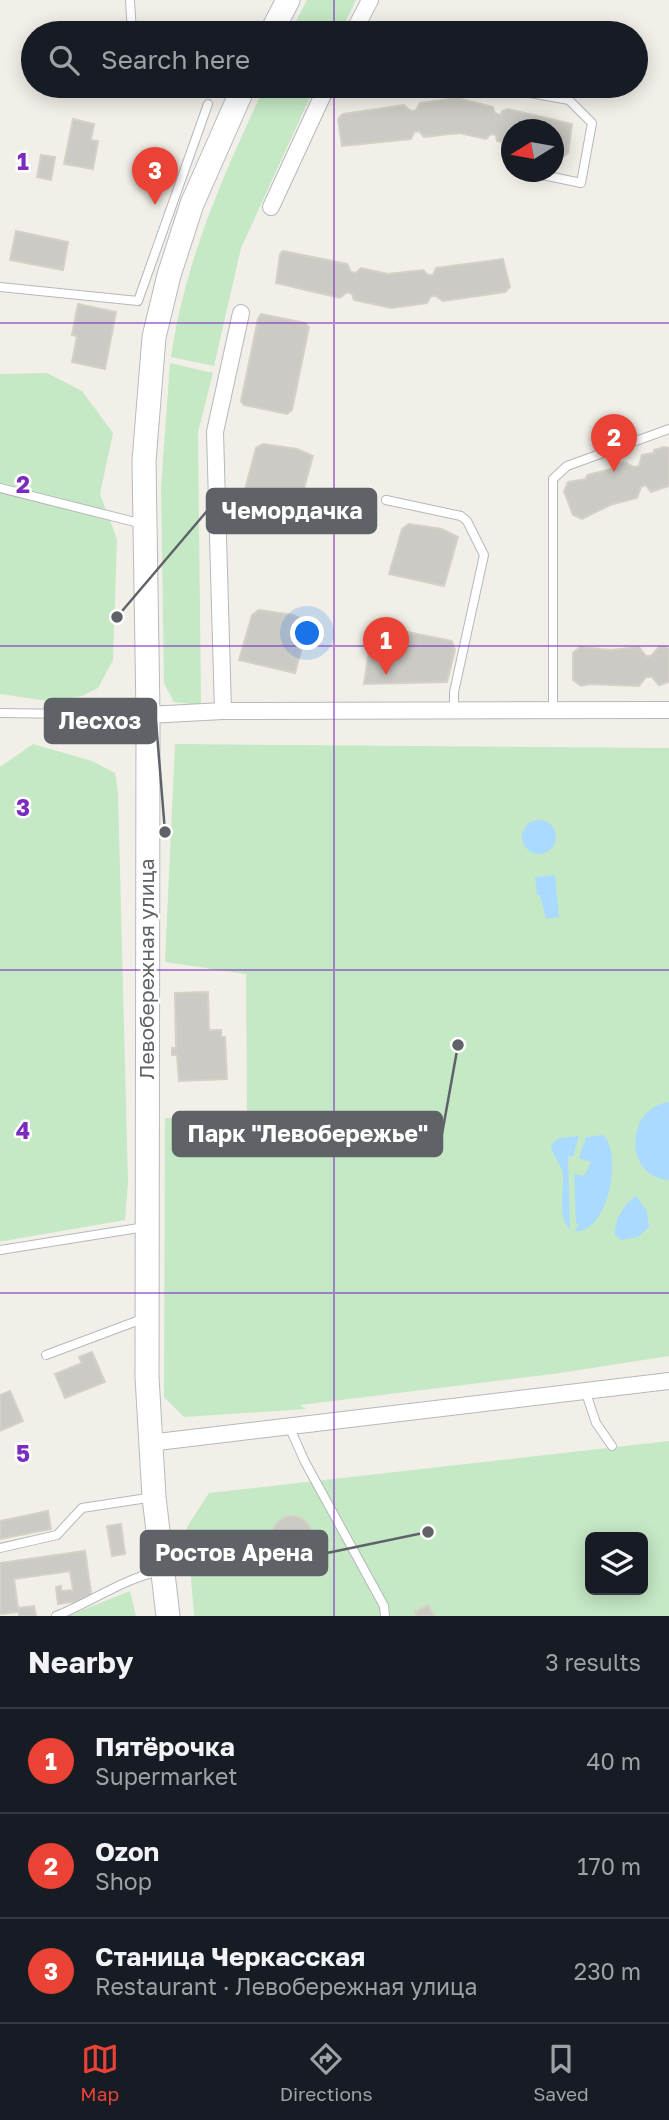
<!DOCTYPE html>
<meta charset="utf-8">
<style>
body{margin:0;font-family:"Golos Text",sans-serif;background:#242831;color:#f1f3f6}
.controls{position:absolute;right:21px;bottom:21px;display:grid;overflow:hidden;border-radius:10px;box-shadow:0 4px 18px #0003}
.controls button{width:63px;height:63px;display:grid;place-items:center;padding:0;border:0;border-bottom:2px solid #363941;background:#171b24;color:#f1f3f6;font:35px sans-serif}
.compass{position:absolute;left:501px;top:119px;width:63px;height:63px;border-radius:50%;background:#171b24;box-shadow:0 4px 18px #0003;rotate:259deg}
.you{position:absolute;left:308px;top:634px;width:24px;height:24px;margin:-18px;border:5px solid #fff;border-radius:50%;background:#1a73e8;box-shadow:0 0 0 10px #1a73e833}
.badge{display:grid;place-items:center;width:46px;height:46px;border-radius:50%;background:#ea4335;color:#fff;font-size:23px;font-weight:700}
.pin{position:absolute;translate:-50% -58px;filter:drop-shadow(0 2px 4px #0008)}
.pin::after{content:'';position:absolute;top:37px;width:24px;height:21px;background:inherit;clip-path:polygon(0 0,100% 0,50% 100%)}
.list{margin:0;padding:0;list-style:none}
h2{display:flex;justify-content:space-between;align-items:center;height:91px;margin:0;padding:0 28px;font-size:30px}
h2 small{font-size:23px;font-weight:400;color:#9ea1a6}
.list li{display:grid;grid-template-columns:46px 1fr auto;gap:21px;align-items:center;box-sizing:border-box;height:105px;padding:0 28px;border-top:2px solid #363941}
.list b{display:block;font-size:26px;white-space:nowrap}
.list p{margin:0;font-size:23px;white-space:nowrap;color:#9ea1a6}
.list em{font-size:23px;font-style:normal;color:#9ea1a6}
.icon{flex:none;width:38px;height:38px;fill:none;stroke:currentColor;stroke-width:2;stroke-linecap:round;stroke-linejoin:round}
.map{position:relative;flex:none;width:669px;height:1616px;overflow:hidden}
.search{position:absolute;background:#171b24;box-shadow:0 4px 18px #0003;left:21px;right:21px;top:21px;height:77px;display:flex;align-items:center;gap:18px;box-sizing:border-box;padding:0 24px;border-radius:38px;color:#9ea1a6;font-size:26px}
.sheet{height:406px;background:#171b24}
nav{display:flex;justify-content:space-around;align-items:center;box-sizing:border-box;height:98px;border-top:2px solid #363941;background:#171b24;font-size:19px;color:#9ea1a6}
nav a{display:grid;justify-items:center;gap:4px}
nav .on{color:#ea4335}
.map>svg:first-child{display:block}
</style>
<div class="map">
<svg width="669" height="1616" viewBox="0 0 669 1616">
<rect width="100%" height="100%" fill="#f1efe8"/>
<g fill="#c5e8c5" fill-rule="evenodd">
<path d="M307,0H356L340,33H290Z"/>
<path d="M265,86H315L241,248L214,366L171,357C185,260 224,173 265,86Z"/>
<path d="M170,363L213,373L198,432L201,705L174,702L164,683L161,487Z"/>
<path d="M47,373L82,391L113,433L100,494L117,539L113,660L98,688L82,696L48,701L0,694V374Z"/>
<path d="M33,744L92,761L115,773L118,792L128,1183L125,1220L4,1241H0V767Z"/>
<path d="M175,744L669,748V1356L560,1373L300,1405L306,1409L184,1417L164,1397L165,1118L247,1115L246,974L165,962Z"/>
<path d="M669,1441V1616H194L187,1527L209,1493ZM590,1537H643V1590H590Z"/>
<path d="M130,1591L136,1616H68Z"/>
</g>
<g fill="#aadaff">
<circle cx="539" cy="837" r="17"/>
<path d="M555,875L559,917L546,919L540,895H537L535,877Z"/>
<path d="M669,1102V1180C624,1178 624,1108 669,1102Z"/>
<path d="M603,1135C624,1155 607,1235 575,1231L579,1224L576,1223L574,1174L584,1176L591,1162L579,1158L586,1137Z"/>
<path d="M579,1136L573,1157L568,1156L570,1229C557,1217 564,1191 563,1175C562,1163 552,1157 551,1145L559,1138Z"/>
<path d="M636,1196L647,1211L649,1227L638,1237L621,1240L615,1235C614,1220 624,1204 636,1196Z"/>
</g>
<g fill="#cccac5" stroke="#d6d1c6" stroke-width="2">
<path d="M457,98L493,107L495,113L501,115L502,111L508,109L572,124L568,153L564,156L554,154V130H512V145L497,141L496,135L491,134L486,139L459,133L424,137L419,131L414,132L411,139L342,146L338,119L343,114L404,105L411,111L416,110L420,103Z"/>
<path d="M73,119L94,124L91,140L98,141L93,169L64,164Z"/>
<path d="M41,155L55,157L51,180L37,177Z"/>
<path d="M16,231L68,242L63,270L10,260Z"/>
<path d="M283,251L347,264L351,272L356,273L361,268L388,274L423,270L428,275H433L436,268L503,259L510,287L505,292L443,301L436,296H431L427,303L391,308L354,300L352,294L347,292L340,298L276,283L280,254Z"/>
<path d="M78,304L116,312L105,369L72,362L77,336L72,335Z"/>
<path d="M261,314L305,323L309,327L292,410L287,414L244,405L241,401L258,319Z"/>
<path d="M263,444L297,449L313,456L299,506L244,493L256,448Z"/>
<path d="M664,447L669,448V486L651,492L646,485L641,487L637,498L610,505L582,519L573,515L564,491L568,482L586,479L587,475L612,469L623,462L634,467L639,466L642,455L654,453V450Z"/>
<path d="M409,524L442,529L458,537L444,586L389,574L402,529Z"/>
<path d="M259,610L293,615L309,622L295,673L239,660L252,615Z"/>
<path d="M373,625L452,641L455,650L447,682L364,684Z"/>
<path d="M580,647L611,650L639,647L646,656H651L659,647H665L669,649V682L659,685L652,677H646L639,686L589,684L581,686L573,680V653Z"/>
<path d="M208,992L209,1030H221V1037H225L227,1079L179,1081L177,1055H172V1048H176L175,993Z"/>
<path d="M92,1352L105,1382L65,1398L55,1374L82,1363L79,1357Z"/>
<path d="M10,1391L23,1421L0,1431V1395Z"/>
<path d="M48,1511L51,1529L0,1539V1521Z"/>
<circle cx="292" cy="1535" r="19"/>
<path d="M121,1524L125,1554L112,1556L107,1526Z"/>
<path d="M85,1551L92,1599L58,1604L56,1587L61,1586V1591L73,1590L70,1571L14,1579L18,1608L34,1606L36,1616H19V1612L0,1614V1563Z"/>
<path d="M428,1605L434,1616H417L415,1612Z"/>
</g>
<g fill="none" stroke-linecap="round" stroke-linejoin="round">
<g stroke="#b5b8bc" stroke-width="10">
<g id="lane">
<path d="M130,0L132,33"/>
<path d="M134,86V88"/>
<path d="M491,86L569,100L592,123L581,183L543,175"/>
<path d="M0,287L138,301L208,104"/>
<path d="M0,488L143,524"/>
<path d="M386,500L461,516L467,521L484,555L454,692V712"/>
<path d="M553,711V479L567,466L669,429"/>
<path d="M0,713L145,715"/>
<path d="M0,1250L145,1227"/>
<path d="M46,1355L145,1318"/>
<path d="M585,1390L596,1423L612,1446"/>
<path d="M288,1424L305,1462L384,1606L385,1616"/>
<path d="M0,1548L57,1535L82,1508L154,1497"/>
<path d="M56,1616C92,1602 125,1577 162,1571"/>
</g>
</g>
<g stroke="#b5b8bc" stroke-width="18">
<g id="street">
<path d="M353,33L370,0"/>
<path d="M271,207L327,86"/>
<path d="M223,711L215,432L241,313"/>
<path d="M148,715L223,711L669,710"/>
<path d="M149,1443L669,1381"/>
</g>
</g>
<g stroke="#b6babf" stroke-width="25">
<g id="secondary">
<path d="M271,33L288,0"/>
<path d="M168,1616L154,1497L147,1377L148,715L144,461L154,337L169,275L192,204L244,86"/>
</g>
</g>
<use href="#lane" stroke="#fff" stroke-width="8"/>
<use href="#street" stroke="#fff" stroke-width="16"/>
<use href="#secondary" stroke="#fff" stroke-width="23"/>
</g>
<path fill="none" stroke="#7b2cbf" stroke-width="2" stroke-opacity="0.55" d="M334,0V33M334,86V1616M0,323H669M0,646H669M0,970H669M0,1293H669"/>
<g text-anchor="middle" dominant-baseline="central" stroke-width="5" stroke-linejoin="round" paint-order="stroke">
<g font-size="21" fill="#5f6368" stroke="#fff">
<text transform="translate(146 969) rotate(-90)">Левобережная улица</text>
</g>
</g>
<g font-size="23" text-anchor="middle" font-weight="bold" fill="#7b2cbf" stroke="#fff" stroke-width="5" stroke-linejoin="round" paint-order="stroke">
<text x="23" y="170">1</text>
<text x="23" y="493">2</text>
<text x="23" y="816">3</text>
<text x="23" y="1139">4</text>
<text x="23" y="1462">5</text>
</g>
<path fill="none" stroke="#5f6368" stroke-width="2.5" d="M117 617L207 511M165 832L156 721M458 1045L442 1134M428 1532L327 1553"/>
<g fill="#5f6368" stroke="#fff" stroke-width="2.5">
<circle cx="117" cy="617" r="7"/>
<circle cx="165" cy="832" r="7"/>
<circle cx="458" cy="1045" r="7"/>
<circle cx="428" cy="1532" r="7"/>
</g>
<g fill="#5f6368" stroke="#5f6368" stroke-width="2.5">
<rect x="207" y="489" width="169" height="44" rx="7"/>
<rect x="45" y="699" width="111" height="44" rx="7"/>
<rect x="173" y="1112" width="269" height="44" rx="7"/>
<rect x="141" y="1531" width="186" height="44" rx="7"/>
</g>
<g font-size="23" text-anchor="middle" font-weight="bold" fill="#fff">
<text x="292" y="519">Чемордачка</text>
<text x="100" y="729">Лесхоз</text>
<text x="308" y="1142">Парк "Левобережье"</text>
<text x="234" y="1561">Ростов Арена</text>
</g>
</svg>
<div class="controls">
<button><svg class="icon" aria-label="layers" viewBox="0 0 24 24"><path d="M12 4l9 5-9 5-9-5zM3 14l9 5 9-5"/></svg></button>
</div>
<svg class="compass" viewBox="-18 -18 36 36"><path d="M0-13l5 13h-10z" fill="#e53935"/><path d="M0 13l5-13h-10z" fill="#9ea1a6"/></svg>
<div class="you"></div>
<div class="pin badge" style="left:386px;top:675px">1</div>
<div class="pin badge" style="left:614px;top:472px">2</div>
<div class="pin badge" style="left:155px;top:205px">3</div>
<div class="search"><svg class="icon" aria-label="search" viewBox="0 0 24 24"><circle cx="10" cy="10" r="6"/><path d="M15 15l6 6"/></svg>Search here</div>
</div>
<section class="sheet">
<h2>Nearby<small>3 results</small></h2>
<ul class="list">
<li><span class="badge">1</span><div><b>Пятёрочка</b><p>Supermarket</p></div><em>40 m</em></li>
<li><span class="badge">2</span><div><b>Ozon</b><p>Shop</p></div><em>170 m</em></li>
<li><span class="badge">3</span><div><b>Станица Черкасская</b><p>Restaurant · Левобережная улица</p></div><em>230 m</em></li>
</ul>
</section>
<nav>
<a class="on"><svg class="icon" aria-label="map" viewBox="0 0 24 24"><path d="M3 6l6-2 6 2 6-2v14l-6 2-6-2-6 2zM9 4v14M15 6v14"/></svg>Map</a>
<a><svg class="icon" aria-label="directions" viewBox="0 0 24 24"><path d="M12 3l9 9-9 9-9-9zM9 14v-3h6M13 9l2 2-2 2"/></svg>Directions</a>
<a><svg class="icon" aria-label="saved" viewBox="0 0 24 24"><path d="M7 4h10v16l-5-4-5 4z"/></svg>Saved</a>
</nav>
